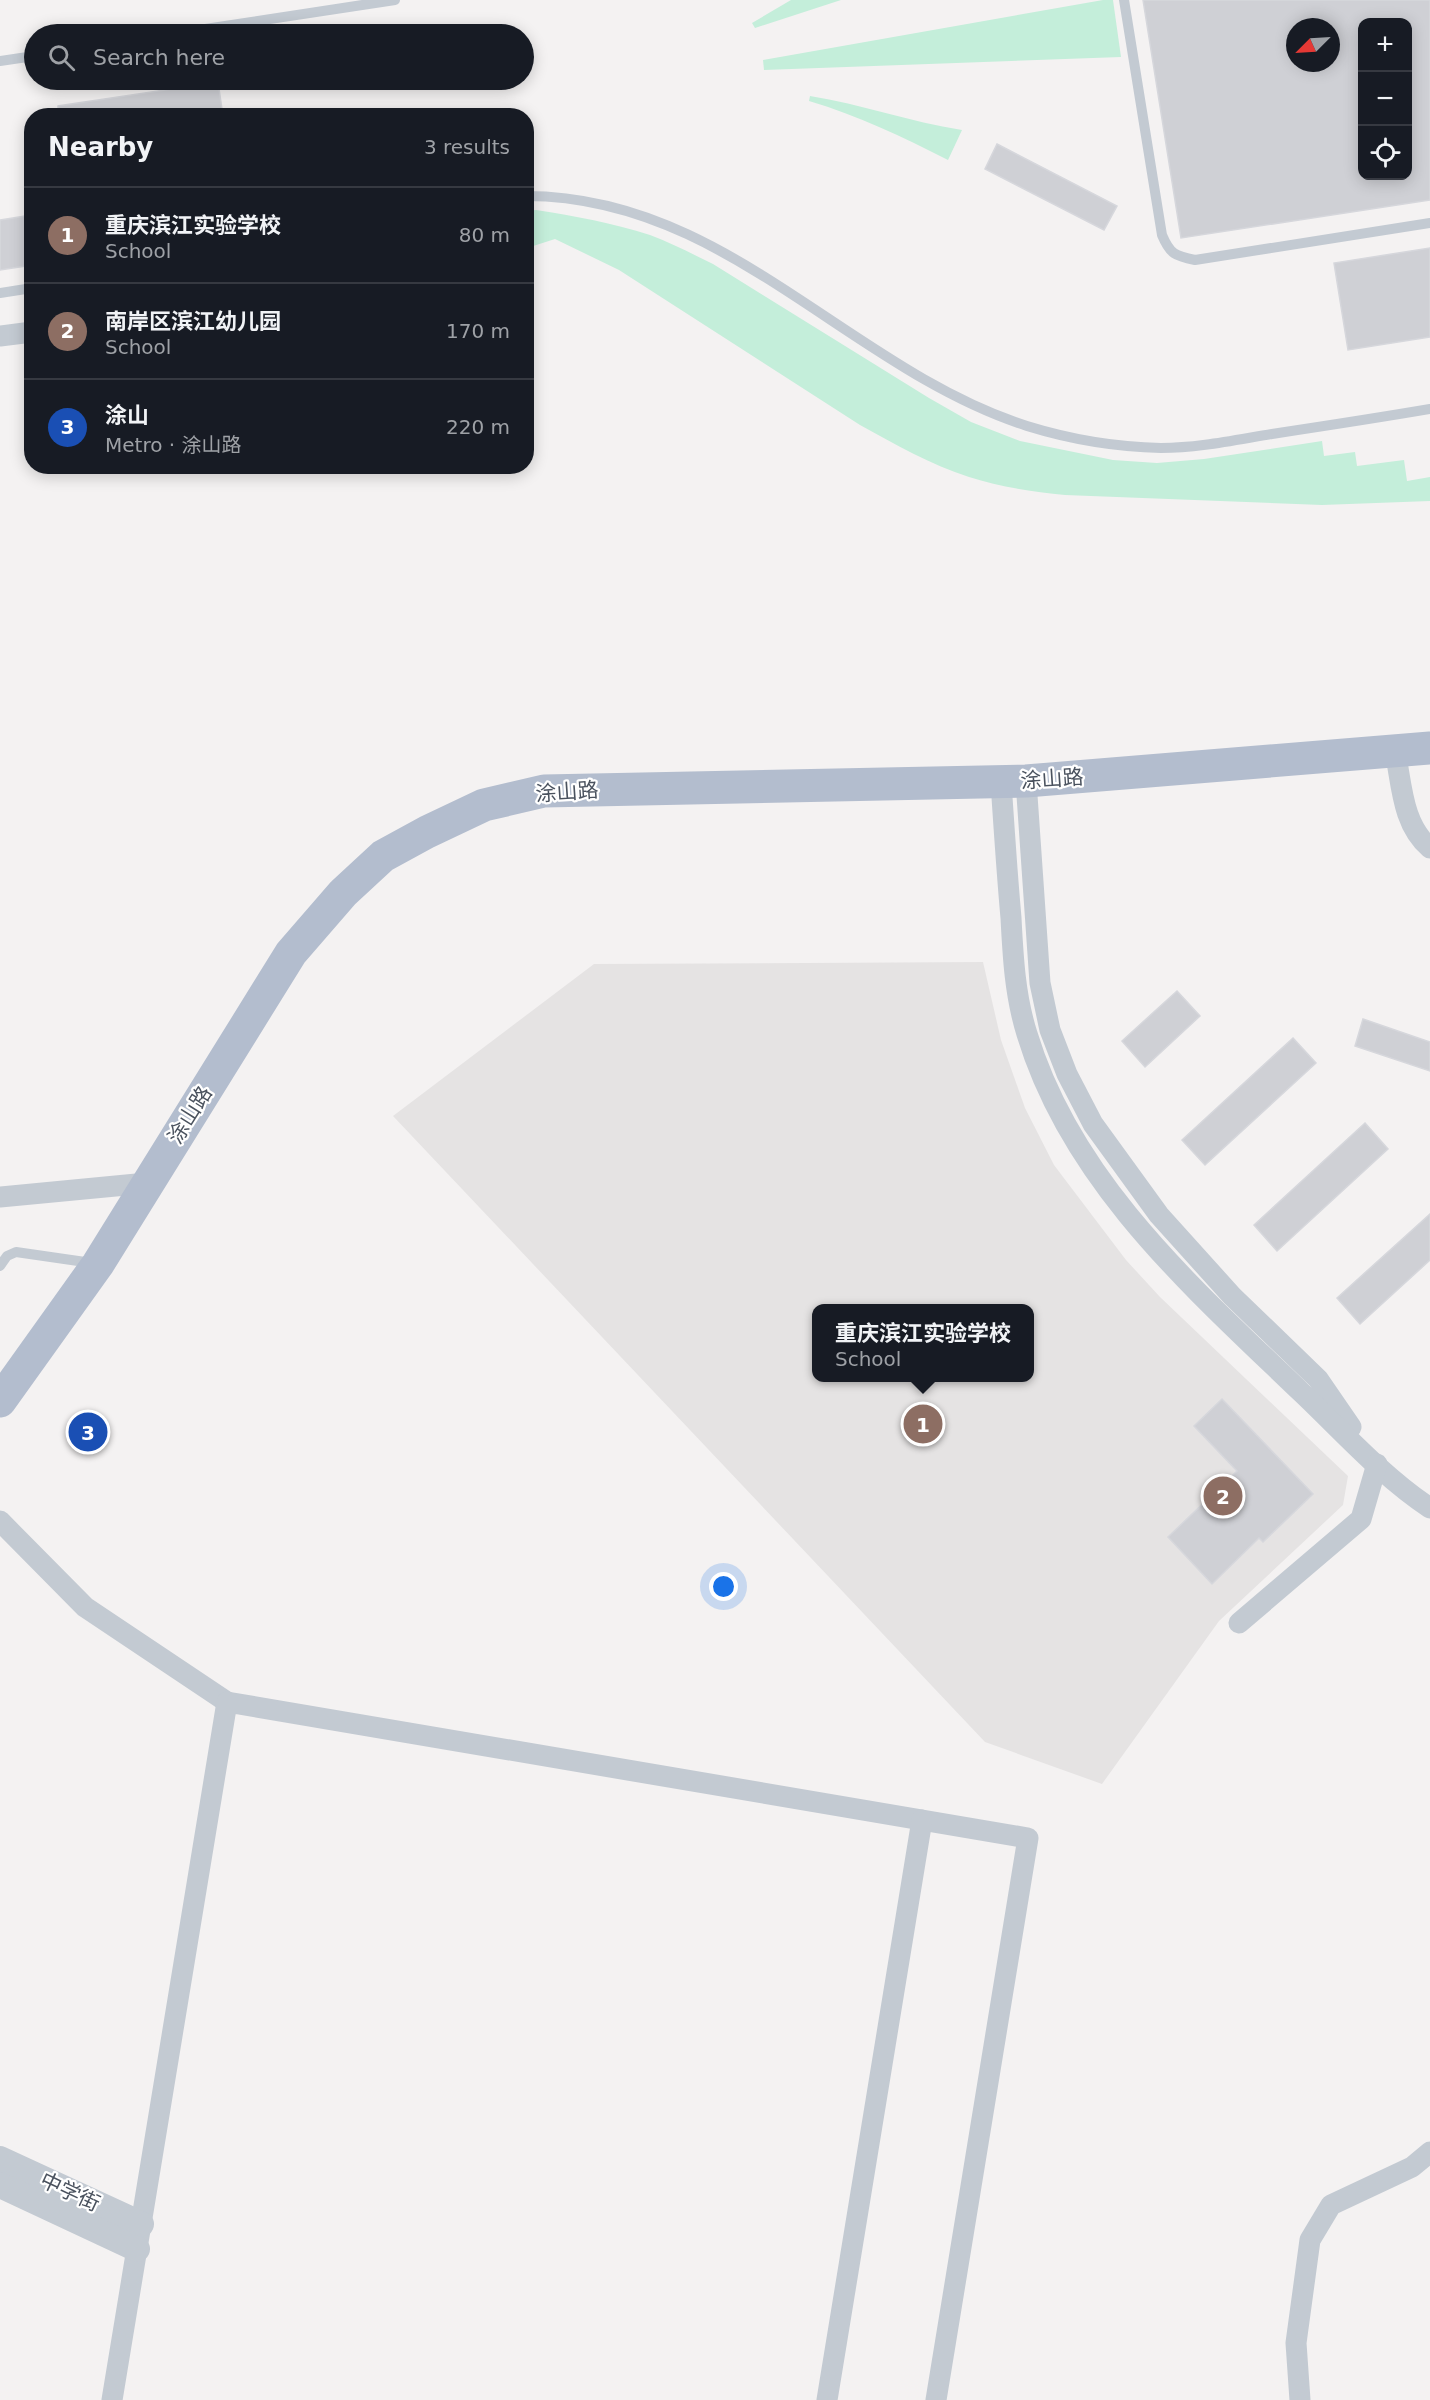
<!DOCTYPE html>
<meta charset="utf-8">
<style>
body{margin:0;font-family:"DejaVu Sans","Noto Sans SC",sans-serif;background:#20242c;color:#f1f3f6}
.controls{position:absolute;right:18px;top:18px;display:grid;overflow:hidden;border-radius:12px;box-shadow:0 3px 15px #0003}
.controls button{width:54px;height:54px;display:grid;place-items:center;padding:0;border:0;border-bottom:2px solid #363941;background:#171b24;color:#f1f3f6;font:30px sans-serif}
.compass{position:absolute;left:1286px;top:18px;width:54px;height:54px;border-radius:50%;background:#171b24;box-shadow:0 3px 15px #0003;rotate:246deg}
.you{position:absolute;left:724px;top:1587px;width:21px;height:21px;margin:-15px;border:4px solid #fff;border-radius:50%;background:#1a73e8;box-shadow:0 0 0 9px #1a73e833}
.badge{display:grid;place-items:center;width:39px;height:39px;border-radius:50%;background:#95aeea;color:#fff;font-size:20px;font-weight:700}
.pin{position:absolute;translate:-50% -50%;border:3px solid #fff;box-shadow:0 2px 6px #0006}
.popup{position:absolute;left:812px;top:1304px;width:222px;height:78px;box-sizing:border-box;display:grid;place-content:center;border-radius:12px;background:#171b24;filter:drop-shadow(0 2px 4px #0005);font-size:20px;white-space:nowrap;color:#9ea1a6}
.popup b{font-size:22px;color:#f1f3f6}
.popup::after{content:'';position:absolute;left:50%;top:100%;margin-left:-12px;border:12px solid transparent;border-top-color:#171b24}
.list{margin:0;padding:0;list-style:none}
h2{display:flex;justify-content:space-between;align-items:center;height:78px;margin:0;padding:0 24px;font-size:26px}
h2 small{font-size:20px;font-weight:400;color:#9ea1a6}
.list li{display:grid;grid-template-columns:39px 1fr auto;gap:18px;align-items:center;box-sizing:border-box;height:96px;padding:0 24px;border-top:2px solid #363941}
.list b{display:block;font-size:22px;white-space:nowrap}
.list p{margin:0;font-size:20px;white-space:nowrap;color:#9ea1a6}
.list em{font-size:20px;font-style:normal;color:#9ea1a6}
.icon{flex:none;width:33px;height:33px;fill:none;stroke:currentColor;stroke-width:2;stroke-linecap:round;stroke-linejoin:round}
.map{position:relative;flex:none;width:1430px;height:2400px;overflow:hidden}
.search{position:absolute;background:#171b24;box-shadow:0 3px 15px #0003;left:24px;top:24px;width:510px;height:66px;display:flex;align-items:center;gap:15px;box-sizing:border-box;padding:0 21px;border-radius:33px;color:#9ea1a6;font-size:22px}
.panel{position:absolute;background:#171b24;box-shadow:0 3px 15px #0003;left:24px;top:108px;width:510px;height:366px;border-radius:24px}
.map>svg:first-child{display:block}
</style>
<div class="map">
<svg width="1430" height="2400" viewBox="0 0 1430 2400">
<rect width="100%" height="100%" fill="#f4f2f2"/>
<path fill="#e5e3e3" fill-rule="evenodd" d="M983,962L1001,1040L1025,1108L1054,1165L1126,1260L1160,1297L1348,1476L1343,1505L1219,1621L1102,1784L985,1742L393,1116L594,964ZM816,1308H1030V1378H816Z"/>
<g fill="#c4eeda">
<path d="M791,0H841L755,28L752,23Z"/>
<path d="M1103,0H1113L1121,57L764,70L763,60Z"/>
<path d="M810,96C861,104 910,122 962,130L948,160C901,136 859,116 809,101Z"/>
<path d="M536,210C575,216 613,223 650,235C672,243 692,254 713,264L929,398L971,422L1020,441L1113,460L1157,463L1204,459L1322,441L1324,456L1355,452L1357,466L1404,460L1407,481L1430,477V501L1322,505L1065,495C1033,492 1000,487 969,477C931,465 895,444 860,425L619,270L555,239L527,248V211Z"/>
</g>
<g fill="#cfd0d5" stroke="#d6d7dc" stroke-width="1.5" fill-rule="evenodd">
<path d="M1143,0H1430V200L1181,238ZM1362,22H1407V176H1362ZM1295,27H1331V63H1295Z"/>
<path d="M218,82L223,116H58V106Z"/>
<path d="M997,144L1117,206L1104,230L985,169Z"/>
<path d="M32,215V265L0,270V220Z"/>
<path d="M1430,248V337L1348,350L1334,263Z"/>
<path d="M1177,991L1200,1016L1145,1067L1122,1041Z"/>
<path d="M1363,1019L1430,1042V1071L1355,1046Z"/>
<path d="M1293,1038L1316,1063L1205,1165L1182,1140Z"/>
<path d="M1365,1123L1388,1149L1277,1251L1254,1225Z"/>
<path d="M1430,1214V1260L1360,1324L1337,1298Z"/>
<path d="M1222,1399L1313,1494L1263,1542L1259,1538L1212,1584L1168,1537L1237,1471L1194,1426Z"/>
</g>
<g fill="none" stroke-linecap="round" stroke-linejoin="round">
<g stroke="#c3cad2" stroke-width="10">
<path d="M1124,0L1162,235C1170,254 1175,256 1195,260L1430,223"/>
<path d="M172,34L395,0"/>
<path d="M0,61L34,56"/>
<path d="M526,196C726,196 849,369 1027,426C1069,439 1117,447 1161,448C1198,448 1235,440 1272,434C1325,426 1377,418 1430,409"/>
<path d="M0,293L32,288"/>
<path d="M0,1266L7,1256L16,1252L92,1263"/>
</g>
<g stroke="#c3cad2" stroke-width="21">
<path d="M0,336L32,332"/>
<path d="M1395,751C1402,785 1402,824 1430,848"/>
<path d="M1026,781L1040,983L1050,1030L1067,1074L1093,1124L1159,1215L1232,1296L1318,1379L1351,1427"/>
<path d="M1001,782C1004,828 1007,873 1011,918C1013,957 1015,996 1027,1034C1072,1183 1194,1289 1302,1393C1343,1432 1383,1477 1430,1508"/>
<path d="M0,1197L147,1183"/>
<path d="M0,1521L85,1607L227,1702"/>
<path d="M1239,1623L1361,1519L1377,1464"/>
<path d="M112,2400L227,1702L1028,1838L936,2400"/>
<path d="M827,2400L922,1820"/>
<path d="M1300,2400L1296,2343L1310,2240L1331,2205L1412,2167L1430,2152"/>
</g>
<g stroke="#c3cad2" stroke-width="26">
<path d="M0,2159L141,2224"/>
<path d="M0,2185L137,2249"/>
</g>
<path stroke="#b3bdce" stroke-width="33" d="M0,1401L98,1264L291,953L343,893L383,856L427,832L484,805L544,791L1026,781L1430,748"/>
</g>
<g text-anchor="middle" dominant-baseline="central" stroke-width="4.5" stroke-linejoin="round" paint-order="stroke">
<g font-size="21" fill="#4a525e" stroke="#fff">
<text transform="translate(1052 779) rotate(-4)">涂山路</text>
<text transform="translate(567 792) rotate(-4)">涂山路</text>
<text transform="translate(190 1115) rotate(-58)">涂山路</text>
<text transform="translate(70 2192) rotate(25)">中学街</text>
</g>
</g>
</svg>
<div class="controls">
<button>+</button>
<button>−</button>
<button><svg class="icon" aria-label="locate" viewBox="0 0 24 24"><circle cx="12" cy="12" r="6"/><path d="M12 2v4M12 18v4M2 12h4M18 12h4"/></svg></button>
</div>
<svg class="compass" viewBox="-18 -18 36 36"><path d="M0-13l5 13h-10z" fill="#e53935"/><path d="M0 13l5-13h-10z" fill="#9ea1a6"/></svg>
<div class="you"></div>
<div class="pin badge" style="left:923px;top:1424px;background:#8d6e63">1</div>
<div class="popup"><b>重庆滨江实验学校</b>School</div>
<div class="pin badge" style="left:1223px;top:1496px;background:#8d6e63">2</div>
<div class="pin badge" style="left:88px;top:1432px;background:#1a4fb4">3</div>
<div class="search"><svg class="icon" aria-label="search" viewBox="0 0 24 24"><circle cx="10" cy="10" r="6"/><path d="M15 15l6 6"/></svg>Search here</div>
<section class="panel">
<h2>Nearby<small>3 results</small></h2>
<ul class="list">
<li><span class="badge" style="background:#8d6e63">1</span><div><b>重庆滨江实验学校</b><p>School</p></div><em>80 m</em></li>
<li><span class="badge" style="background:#8d6e63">2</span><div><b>南岸区滨江幼儿园</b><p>School</p></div><em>170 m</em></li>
<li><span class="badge" style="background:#1a4fb4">3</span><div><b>涂山</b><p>Metro · 涂山路</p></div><em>220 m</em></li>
</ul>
</section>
</div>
